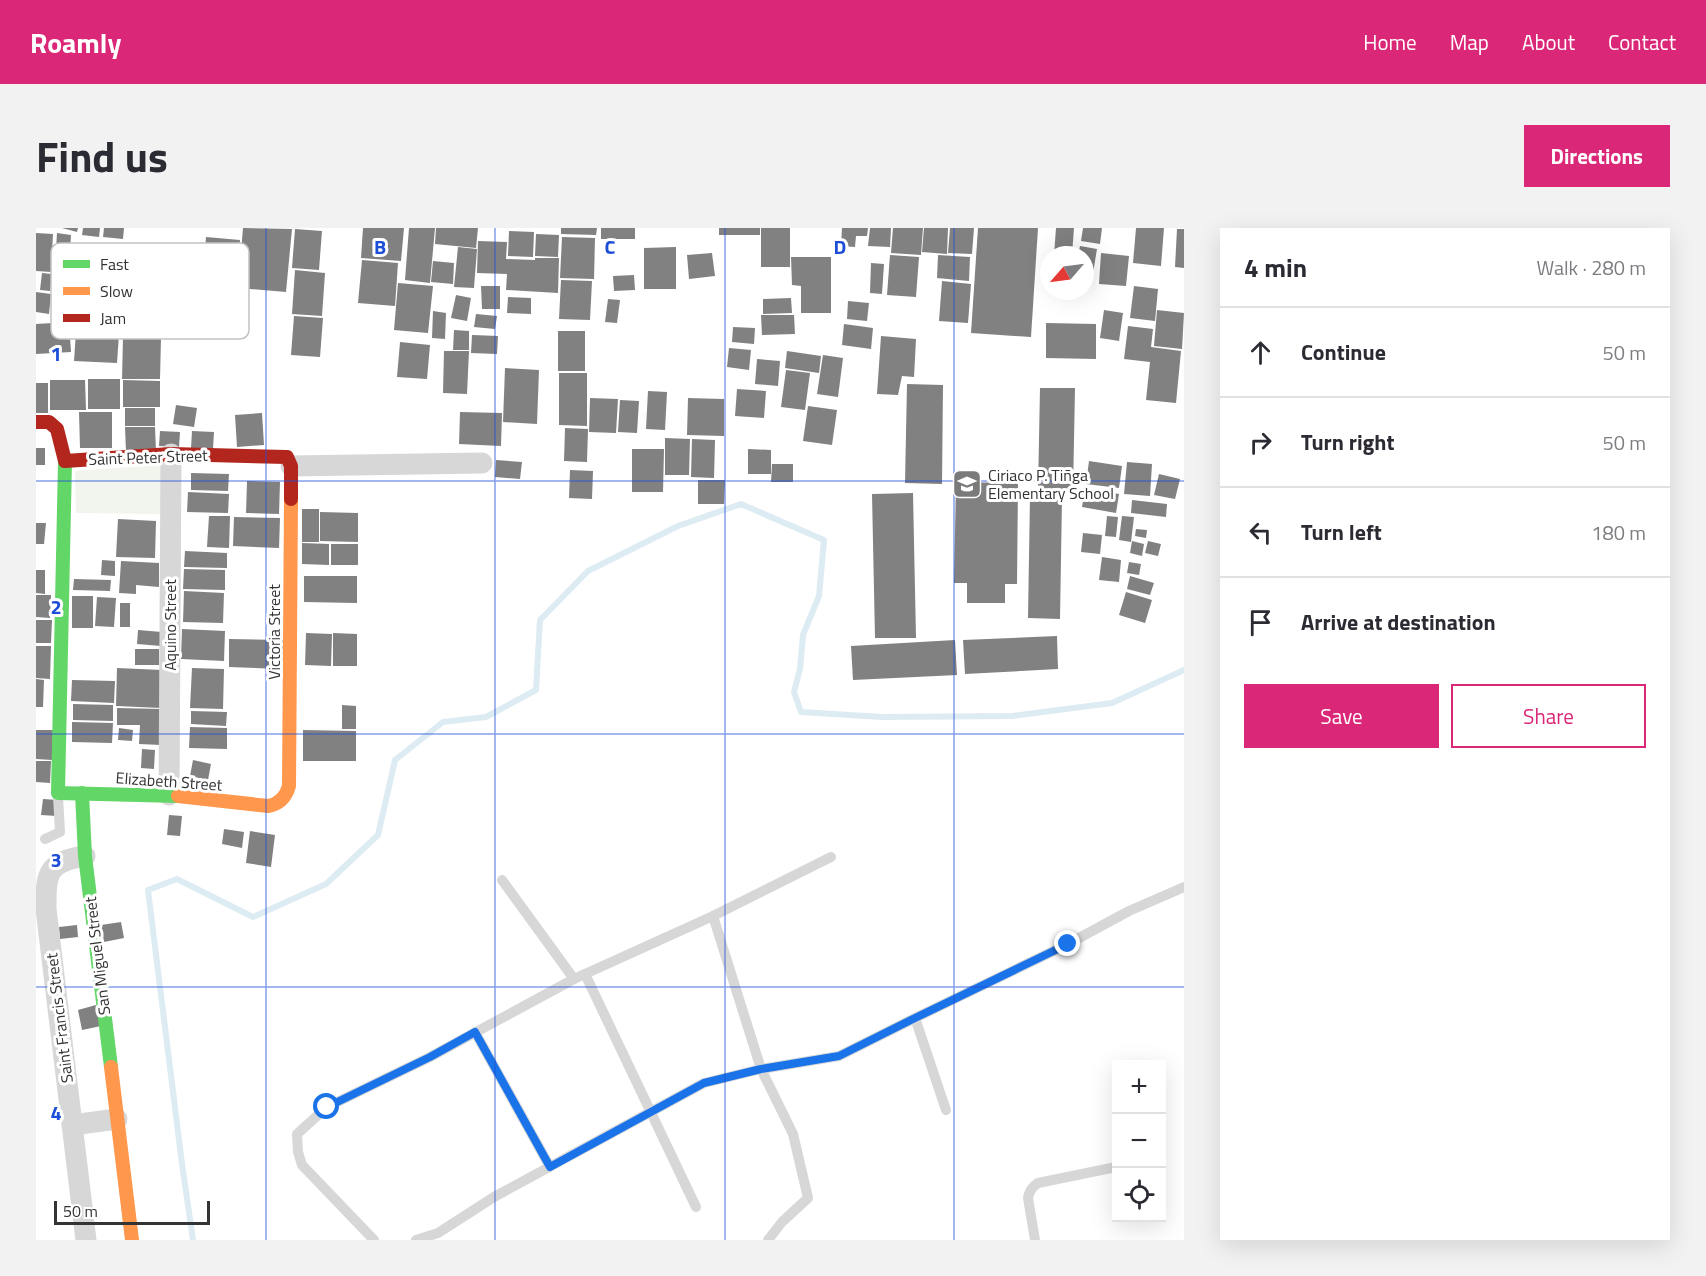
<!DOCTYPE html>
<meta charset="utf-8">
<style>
body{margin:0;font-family:"Titillium Web",sans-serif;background:#f2f2f3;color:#2b2b33}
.controls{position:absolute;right:18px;bottom:18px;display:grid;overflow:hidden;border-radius:0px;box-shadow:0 6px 24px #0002}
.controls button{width:54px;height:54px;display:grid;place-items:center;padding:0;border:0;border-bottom:2px solid #e1e1e2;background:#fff;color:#2b2b33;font:30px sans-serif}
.compass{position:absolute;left:1004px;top:18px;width:54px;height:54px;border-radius:50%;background:#fff;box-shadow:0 6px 24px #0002;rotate:242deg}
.scale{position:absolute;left:18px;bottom:15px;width:156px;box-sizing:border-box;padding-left:6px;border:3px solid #333;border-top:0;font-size:16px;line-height:21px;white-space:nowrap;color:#333;-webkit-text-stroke:4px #fff;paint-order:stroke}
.stop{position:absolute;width:18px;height:18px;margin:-14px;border:4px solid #1a73e8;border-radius:50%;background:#fff}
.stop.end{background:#1a73e8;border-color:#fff;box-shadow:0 2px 6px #0008}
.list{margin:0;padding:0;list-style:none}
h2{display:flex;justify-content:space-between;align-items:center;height:78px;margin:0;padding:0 24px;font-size:26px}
h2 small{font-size:20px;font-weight:400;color:#7c7c81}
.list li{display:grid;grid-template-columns:39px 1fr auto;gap:18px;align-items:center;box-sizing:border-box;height:90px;padding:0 24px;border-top:2px solid #e1e1e2}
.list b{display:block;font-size:22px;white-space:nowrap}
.list em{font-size:20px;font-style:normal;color:#7c7c81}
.actions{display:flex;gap:12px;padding:18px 24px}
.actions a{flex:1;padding:14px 0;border:2px solid #db2777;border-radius:0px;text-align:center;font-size:21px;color:#db2777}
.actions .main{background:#db2777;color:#fff}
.icon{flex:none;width:33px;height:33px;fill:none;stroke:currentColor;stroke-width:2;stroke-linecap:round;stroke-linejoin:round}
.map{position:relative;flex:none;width:1148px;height:1012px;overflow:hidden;border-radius:0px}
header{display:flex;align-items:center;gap:36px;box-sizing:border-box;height:84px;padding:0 30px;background:#db2777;color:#fff}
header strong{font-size:28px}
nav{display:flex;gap:33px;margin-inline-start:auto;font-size:21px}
.intro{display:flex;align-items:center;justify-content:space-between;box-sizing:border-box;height:144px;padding:0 36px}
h1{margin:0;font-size:42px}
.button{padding:15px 27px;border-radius:0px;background:#db2777;color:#fff;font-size:21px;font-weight:700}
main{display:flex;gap:36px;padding:0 36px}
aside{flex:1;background:#fff;border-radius:0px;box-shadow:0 6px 24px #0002}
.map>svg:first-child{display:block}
</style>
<header>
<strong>Roamly</strong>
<nav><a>Home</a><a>Map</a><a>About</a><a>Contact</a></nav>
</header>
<div class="intro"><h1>Find us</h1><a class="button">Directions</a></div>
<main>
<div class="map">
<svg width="1148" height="1012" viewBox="0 0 1148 1012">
<rect width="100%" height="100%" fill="#fff"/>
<path fill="#f1f5ed" d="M125,237L126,286L40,285L39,243Z"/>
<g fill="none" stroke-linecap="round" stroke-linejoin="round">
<path stroke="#ddebf3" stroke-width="6" d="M157,1012L146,936L112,662L141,651L217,689L290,656L342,607L359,532L407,494L450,489L500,462L504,392L552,343L642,298L705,276L788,312L783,368L767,407L764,441L758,464L765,484L846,489L976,488L1076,475L1148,442"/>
</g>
<g fill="#818181">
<path d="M26,0H42L41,4Z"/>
<path d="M47,0H64L63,9L46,7Z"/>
<path d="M68,0H88L87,11L67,9Z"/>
<path d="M207,0L256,1L250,64L202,60Z"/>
<path d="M327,0H368L365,33L325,30Z"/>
<path d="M373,0H399L394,55L369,52Z"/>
<path d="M400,0H442L440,20L399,16Z"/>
<path d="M525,0H561L560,7L525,6Z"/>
<rect x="565" y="0" width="34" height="11"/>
<rect x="683" y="0" width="41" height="7"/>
<rect x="725" y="0" width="29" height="39"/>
<path d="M806,0H832L831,8H820L819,19L805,18Z"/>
<path d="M834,0H855L854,19L832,18Z"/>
<path d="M857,0H887L885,27L855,25Z"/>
<path d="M888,0H912L911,26L886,24Z"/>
<path d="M914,0H938L936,26L912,25Z"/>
<path d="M942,0H1002L995,109L935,105Z"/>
<path d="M1020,0H1038L1036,27H1018Z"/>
<path d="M1047,0H1066L1064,16L1045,13Z"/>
<path d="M1100,0H1128L1125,38L1097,35Z"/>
<path d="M259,1L286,3L283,42L256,40Z"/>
<path d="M1141,1H1148V40L1139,39Z"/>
<path d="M473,3L498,4L497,29L472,28Z"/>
<path d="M0,5L17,6L15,44L0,43Z"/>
<path d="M21,5L35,7L34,23L20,22Z"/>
<path d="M500,6L523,7L522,29L499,28Z"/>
<path d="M170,9L204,12L200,60L166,57Z"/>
<path d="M526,9L559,10L558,51L524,50Z"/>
<path d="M442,13L471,14L470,31L499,32V30H523L522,65L470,62L471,46L441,45Z"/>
<path d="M1044,18L1061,21L1057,45L1049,44V27H1042Z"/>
<path d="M422,19L441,21L438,60L418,59Z"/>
<path d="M640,19V61H608V20Z"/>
<path d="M676,25L679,48L653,51L651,27Z"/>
<path d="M1065,25L1093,28L1090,58L1063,56Z"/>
<path d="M854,27L883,29L880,69L851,67Z"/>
<path d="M902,27L934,29L933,53L901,50Z"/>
<path d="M755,29H795V85H765V58L756,57Z"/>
<path d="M326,32L362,35L359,78L322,75Z"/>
<path d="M397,33L418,35L417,56L395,54Z"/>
<path d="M835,35L848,36L846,66L834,65Z"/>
<path d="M259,42L289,45L286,88L256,86Z"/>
<path d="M6,45L16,46L14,63L4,62Z"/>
<path d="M598,47L599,62L578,63L577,48Z"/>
<path d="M525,52L556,53L554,92L523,91Z"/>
<path d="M906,53L935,56L932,95L903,93Z"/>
<path d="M362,55L397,58L392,105L358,102Z"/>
<path d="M445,58H464V81H446Z"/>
<path d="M1098,58L1122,61L1119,93L1094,90Z"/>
<path d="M0,64L15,66L13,86L0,84Z"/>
<path d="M420,67L435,70L431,93L415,90Z"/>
<path d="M472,69L495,70V86L471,85Z"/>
<path d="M755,70L756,85L727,86V71Z"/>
<path d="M572,71L584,72L581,95L569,94Z"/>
<path d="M812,73L833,75L831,93L811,91Z"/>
<path d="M1068,82L1087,85L1083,113L1064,110Z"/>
<path d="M1121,82L1148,85L1146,121L1118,118Z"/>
<path d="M397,83L410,85L409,111L396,110Z"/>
<path d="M440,86L461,88L459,101L438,99Z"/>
<path d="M725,87H758L759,106L726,107Z"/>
<path d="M258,88L287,90L284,129L255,127Z"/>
<path d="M33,94L35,124L0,126V96Z"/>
<path d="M1010,95L1060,96V131L1010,130Z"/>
<path d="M808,96L837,100L835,121L806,117Z"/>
<path d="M1092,98L1117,101L1115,119L1145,123L1140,175L1110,172L1114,134L1088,131Z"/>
<path d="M697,99L719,100L718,116L696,114Z"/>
<path d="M418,102L433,103V122H417Z"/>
<rect x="522" y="103" width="27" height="40"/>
<path d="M40,104L83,106L81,135L38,133Z"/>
<path d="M436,107L462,108L461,126L435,125Z"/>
<path d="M845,108L880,111L878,149L866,148L862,167L841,166Z"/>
<path d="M87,109L125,110L124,151H86Z"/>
<path d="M364,114L394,117L391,151L361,149Z"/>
<path d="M693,120L715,122L713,142L691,139Z"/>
<path d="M408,123H433L431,166L407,165Z"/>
<path d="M751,123L785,128L783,145L749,140Z"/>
<path d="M787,127L807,130L802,169L781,166Z"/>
<path d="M721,131L744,133L742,158L719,156Z"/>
<path d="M469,140L503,142L501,196L467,194Z"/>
<path d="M750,142L774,145L769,182L745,179Z"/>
<path d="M523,145H551V198L523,197Z"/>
<rect x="52" y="151" width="32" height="30"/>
<path d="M14,152H49L50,182H14Z"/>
<path d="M87,152L124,153V179H87Z"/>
<rect x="0" y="155" width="12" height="30"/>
<path d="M871,156L907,157L906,256L869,255Z"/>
<path d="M1004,160H1039L1037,263H1002Z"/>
<path d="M701,161L730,163L728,190L699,188Z"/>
<path d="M612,163L631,164L629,202L610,201Z"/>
<path d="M554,170L582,171L580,205L553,204Z"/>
<path d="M652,170L688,171V208L651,207Z"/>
<path d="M584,172L603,173L601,205L582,204Z"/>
<path d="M140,177L161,180L158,199L137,196Z"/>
<path d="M772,178L801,182L796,217L767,213Z"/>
<rect x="89" y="180" width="30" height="18"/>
<path d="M43,184H76V220H44Z"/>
<path d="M424,184L466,185L465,218L423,216Z"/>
<path d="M226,185L228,217L201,219L199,187Z"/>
<path d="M89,199H119L120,224H90Z"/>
<path d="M529,200L552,201L551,234L528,233Z"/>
<path d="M124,203L144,204L143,219L123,218Z"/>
<path d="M156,203L178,204L177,221L155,220Z"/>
<path d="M629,210L654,211L653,247H629Z"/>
<path d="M656,211L679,212L678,250L655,249Z"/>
<rect x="0" y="220" width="9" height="17"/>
<path d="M596,221H628L627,264H596Z"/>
<path d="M712,221L735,222V246H712Z"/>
<path d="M460,232L486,234L484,251L459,249Z"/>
<path d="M1053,233L1086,238L1083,260L1050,256Z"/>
<path d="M1091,234L1116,236L1114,268L1088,266Z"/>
<path d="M736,236H757V254H735Z"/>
<path d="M534,242L557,243L556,271L533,270Z"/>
<path d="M155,245L193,246L192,263L155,262Z"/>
<path d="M1123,246L1144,251L1139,271L1118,267Z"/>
<path d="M662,252H689L688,276H662Z"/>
<path d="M211,253L244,254L243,286L210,285Z"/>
<path d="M920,254L982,255L981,356H969V375H931V355H918Z"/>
<path d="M1049,260L1083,266L1080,285L1046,279Z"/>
<path d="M152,264L193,266L192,285L151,284Z"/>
<path d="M877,265L880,410H839L836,266Z"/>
<path d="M994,269L1026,270L1024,391L992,390Z"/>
<path d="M1096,272L1131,276L1130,289L1095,285Z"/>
<rect x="266" y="281" width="17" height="33"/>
<path d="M284,284L322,285V314L284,313Z"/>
<path d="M173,288H194L193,320L171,319Z"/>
<path d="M1071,288L1082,289L1080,309L1069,308Z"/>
<path d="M1086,288L1098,289L1095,314L1083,312Z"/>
<path d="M198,289L244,290L243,320L197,318Z"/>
<path d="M82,291L120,293L119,330L80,329Z"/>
<path d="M0,295H10L8,316H0Z"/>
<path d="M1100,301L1111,302L1110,310L1099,308Z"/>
<path d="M1047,305L1066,307L1064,326L1045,324Z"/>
<path d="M1096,313L1108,316L1106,328L1094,325Z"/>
<path d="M1112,313L1125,316L1122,328L1109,325Z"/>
<path d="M266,315L293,316V337L266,336Z"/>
<rect x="295" y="316" width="27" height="21"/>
<path d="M149,323L191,325V340L148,339Z"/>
<path d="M1066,329L1085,332L1083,354L1063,352Z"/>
<path d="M66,332L79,333V348L65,347Z"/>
<path d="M85,333L123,335V359L100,357V366L83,365Z"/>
<path d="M1093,334L1105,336L1103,347L1091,345Z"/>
<path d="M148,341L189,342V362L147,361Z"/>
<path d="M0,342H9V366L0,365Z"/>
<path d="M268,348H321V375L268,374Z"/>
<path d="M1094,348L1118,355L1114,367L1091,361Z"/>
<path d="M38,351L75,352L74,363L37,362Z"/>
<path d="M148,363L188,365L187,395L147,394Z"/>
<path d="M1090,364L1116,372L1109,395L1083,387Z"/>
<path d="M0,367H15L14,390L0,389Z"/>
<rect x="36" y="368" width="21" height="32"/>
<path d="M61,369L80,370L78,399L59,398Z"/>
<rect x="84" y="375" width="10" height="24"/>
<path d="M0,392H16L15,415H0Z"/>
<path d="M146,401L189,403L188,433L145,431Z"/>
<path d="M102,402L126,404L125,418L101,416Z"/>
<path d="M270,405L296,406L295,438L269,437Z"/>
<path d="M297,405L321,406V438H297Z"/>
<path d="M1021,408L1022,441L929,446L927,412Z"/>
<path d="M193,411L247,412L246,441L193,439Z"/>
<path d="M919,412L921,447L817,452L815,418Z"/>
<path d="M0,418H15L14,451L0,450Z"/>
<rect x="99" y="421" width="24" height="16"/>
<path d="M81,440L126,442L125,480L80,478Z"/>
<path d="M156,440L188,441L187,481L154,480Z"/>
<path d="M0,451L8,452L7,479H0Z"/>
<path d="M36,452L79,453L78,475L35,473Z"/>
<path d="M37,476L77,477V493L37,492Z"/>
<path d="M306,477L320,478V501H306Z"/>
<path d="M81,480L126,481L125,517L103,516L104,497H81Z"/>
<path d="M155,483L191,484L190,498L155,496Z"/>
<path d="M36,494L77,495L76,515L36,514Z"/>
<path d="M154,499L191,500V521L153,520Z"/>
<path d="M83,500L97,502L96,513L82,512Z"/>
<path d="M0,502H17L16,532L0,531Z"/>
<path d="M267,502L320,503V533H267Z"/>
<path d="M106,521L119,522L118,541L105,540Z"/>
<path d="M157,532L175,536L172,552L154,548Z"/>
<path d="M0,533H15L14,555L0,554Z"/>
<path d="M7,571L22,572L21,588L5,587Z"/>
<path d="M133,587L146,588L144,608L131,607Z"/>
<path d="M188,601L208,604L206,620L186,616Z"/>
<path d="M214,603L239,607L235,639L210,635Z"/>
<path d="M85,694L88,710L68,714L65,697Z"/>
<path d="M41,697L42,709L24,711L23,699Z"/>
<path d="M60,777L65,798L46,802L42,782Z"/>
</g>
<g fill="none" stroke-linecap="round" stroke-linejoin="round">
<g stroke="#d7d7d7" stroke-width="10">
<path d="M9,611L24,604L22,568"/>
<path d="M466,652L538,751"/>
<path d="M677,688L725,841L757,906L772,970L746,994L732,1012"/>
<path d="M549,746L660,979"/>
<path d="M879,790L910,882"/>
<path d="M439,804L514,939"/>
<path d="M338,1012L266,937L262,924L261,906L291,879L394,829L538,751L677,688L795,629"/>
<path d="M380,1012L402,1005L458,969L668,855L725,841L803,828L879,790L1032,716L1093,683L1148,659"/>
<path d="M999,1012L992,970C993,963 996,959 1002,955L1080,939"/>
</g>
<g stroke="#d7d7d7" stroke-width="21">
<path d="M255,238L446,235"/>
<path d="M133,567L135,226"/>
<path d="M49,628C10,634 10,646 10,681L50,1012"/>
<path d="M36,897L81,891"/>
</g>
<g stroke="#63d668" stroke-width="14">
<path d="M29,233L22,565L142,568"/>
<path d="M46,565L49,628L75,839"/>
</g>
<g stroke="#ff974d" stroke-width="14">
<path d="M142,568L232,578C244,576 250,569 253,558L255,271"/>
<path d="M75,839L96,1012"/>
</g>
<path stroke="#b3261e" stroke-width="14" d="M0,194H13L21,201L29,233L135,226L251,229L255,238V271"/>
</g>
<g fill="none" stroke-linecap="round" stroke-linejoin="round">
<path stroke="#1a73e8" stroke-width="8" d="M291,879L394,829L439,804L514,939L668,855L725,841L803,828L879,790L1032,716"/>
</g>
<path fill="none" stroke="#1d4ed8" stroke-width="1.5" stroke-opacity="0.55" d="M230,0V1012M459,0V1012M689,0V1012M918,0V1012M0,253H1148M0,506H1148M0,759H1148"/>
<defs>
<g id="school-square" transform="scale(1.5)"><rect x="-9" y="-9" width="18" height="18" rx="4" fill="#7a7a7a" stroke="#fff"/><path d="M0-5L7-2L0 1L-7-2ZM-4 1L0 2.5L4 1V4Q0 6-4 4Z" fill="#fff"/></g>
</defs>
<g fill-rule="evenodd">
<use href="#school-square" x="931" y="256"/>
</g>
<g text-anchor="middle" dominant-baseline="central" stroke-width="6" stroke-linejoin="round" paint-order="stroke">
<g font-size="16" fill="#333" stroke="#fff">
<text transform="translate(112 229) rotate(-2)">Saint Peter Street</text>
<text transform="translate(134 397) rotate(-90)">Aquino Street</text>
<text transform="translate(238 404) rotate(-90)">Victoria Street</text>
<text transform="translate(133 553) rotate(4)">Elizabeth Street</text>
<text transform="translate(61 728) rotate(-97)">San Miguel Street</text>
<text transform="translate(23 790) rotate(-97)">Saint Francis Street</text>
</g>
<g font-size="16" fill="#333" stroke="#fff" text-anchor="start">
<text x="952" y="247">Ciriaco P. Tiñga<tspan x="952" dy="18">Elementary School</tspan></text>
</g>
</g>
<rect x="15" y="15" width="198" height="96" rx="9" fill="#fff" stroke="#c2c2c2" stroke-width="1.5"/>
<rect x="27" y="32" width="27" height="8" fill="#63d668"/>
<rect x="27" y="59" width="27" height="8" fill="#ff974d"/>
<rect x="27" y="86" width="27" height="8" fill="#b3261e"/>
<g font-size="16" fill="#333">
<text x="64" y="42">Fast</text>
<text x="64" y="69">Slow</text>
<text x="64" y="96">Jam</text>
</g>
<g font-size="20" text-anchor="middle" font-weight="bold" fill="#1d4ed8" stroke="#fff" stroke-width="6" stroke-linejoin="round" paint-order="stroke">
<text x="344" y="26">B</text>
<text x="574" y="26">C</text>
<text x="804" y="26">D</text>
<text x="20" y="133">1</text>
<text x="20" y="386">2</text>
<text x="20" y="639">3</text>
<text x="20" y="892">4</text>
</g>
</svg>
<div class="controls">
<button>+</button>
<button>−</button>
<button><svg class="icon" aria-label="locate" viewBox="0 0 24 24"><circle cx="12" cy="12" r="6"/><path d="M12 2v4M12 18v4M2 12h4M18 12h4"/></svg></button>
</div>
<svg class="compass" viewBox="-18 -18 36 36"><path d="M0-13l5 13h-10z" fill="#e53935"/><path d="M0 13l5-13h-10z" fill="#7c7c81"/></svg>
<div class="scale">50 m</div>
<div class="stop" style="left:291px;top:879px"></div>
<div class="stop end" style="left:1032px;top:716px"></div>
</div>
<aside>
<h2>4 min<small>Walk · 280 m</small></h2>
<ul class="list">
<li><svg class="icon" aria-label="ahead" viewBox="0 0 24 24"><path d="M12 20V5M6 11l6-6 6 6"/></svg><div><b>Continue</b></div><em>50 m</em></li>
<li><svg class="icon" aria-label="right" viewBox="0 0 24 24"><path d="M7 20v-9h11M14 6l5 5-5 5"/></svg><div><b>Turn right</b></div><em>50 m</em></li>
<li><svg class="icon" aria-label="left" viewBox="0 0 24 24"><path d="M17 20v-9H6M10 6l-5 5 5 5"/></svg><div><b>Turn left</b></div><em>180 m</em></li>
<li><svg class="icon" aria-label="arrive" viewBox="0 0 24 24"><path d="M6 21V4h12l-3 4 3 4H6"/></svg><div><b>Arrive at destination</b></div></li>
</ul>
<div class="actions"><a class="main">Save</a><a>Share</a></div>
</aside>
</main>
